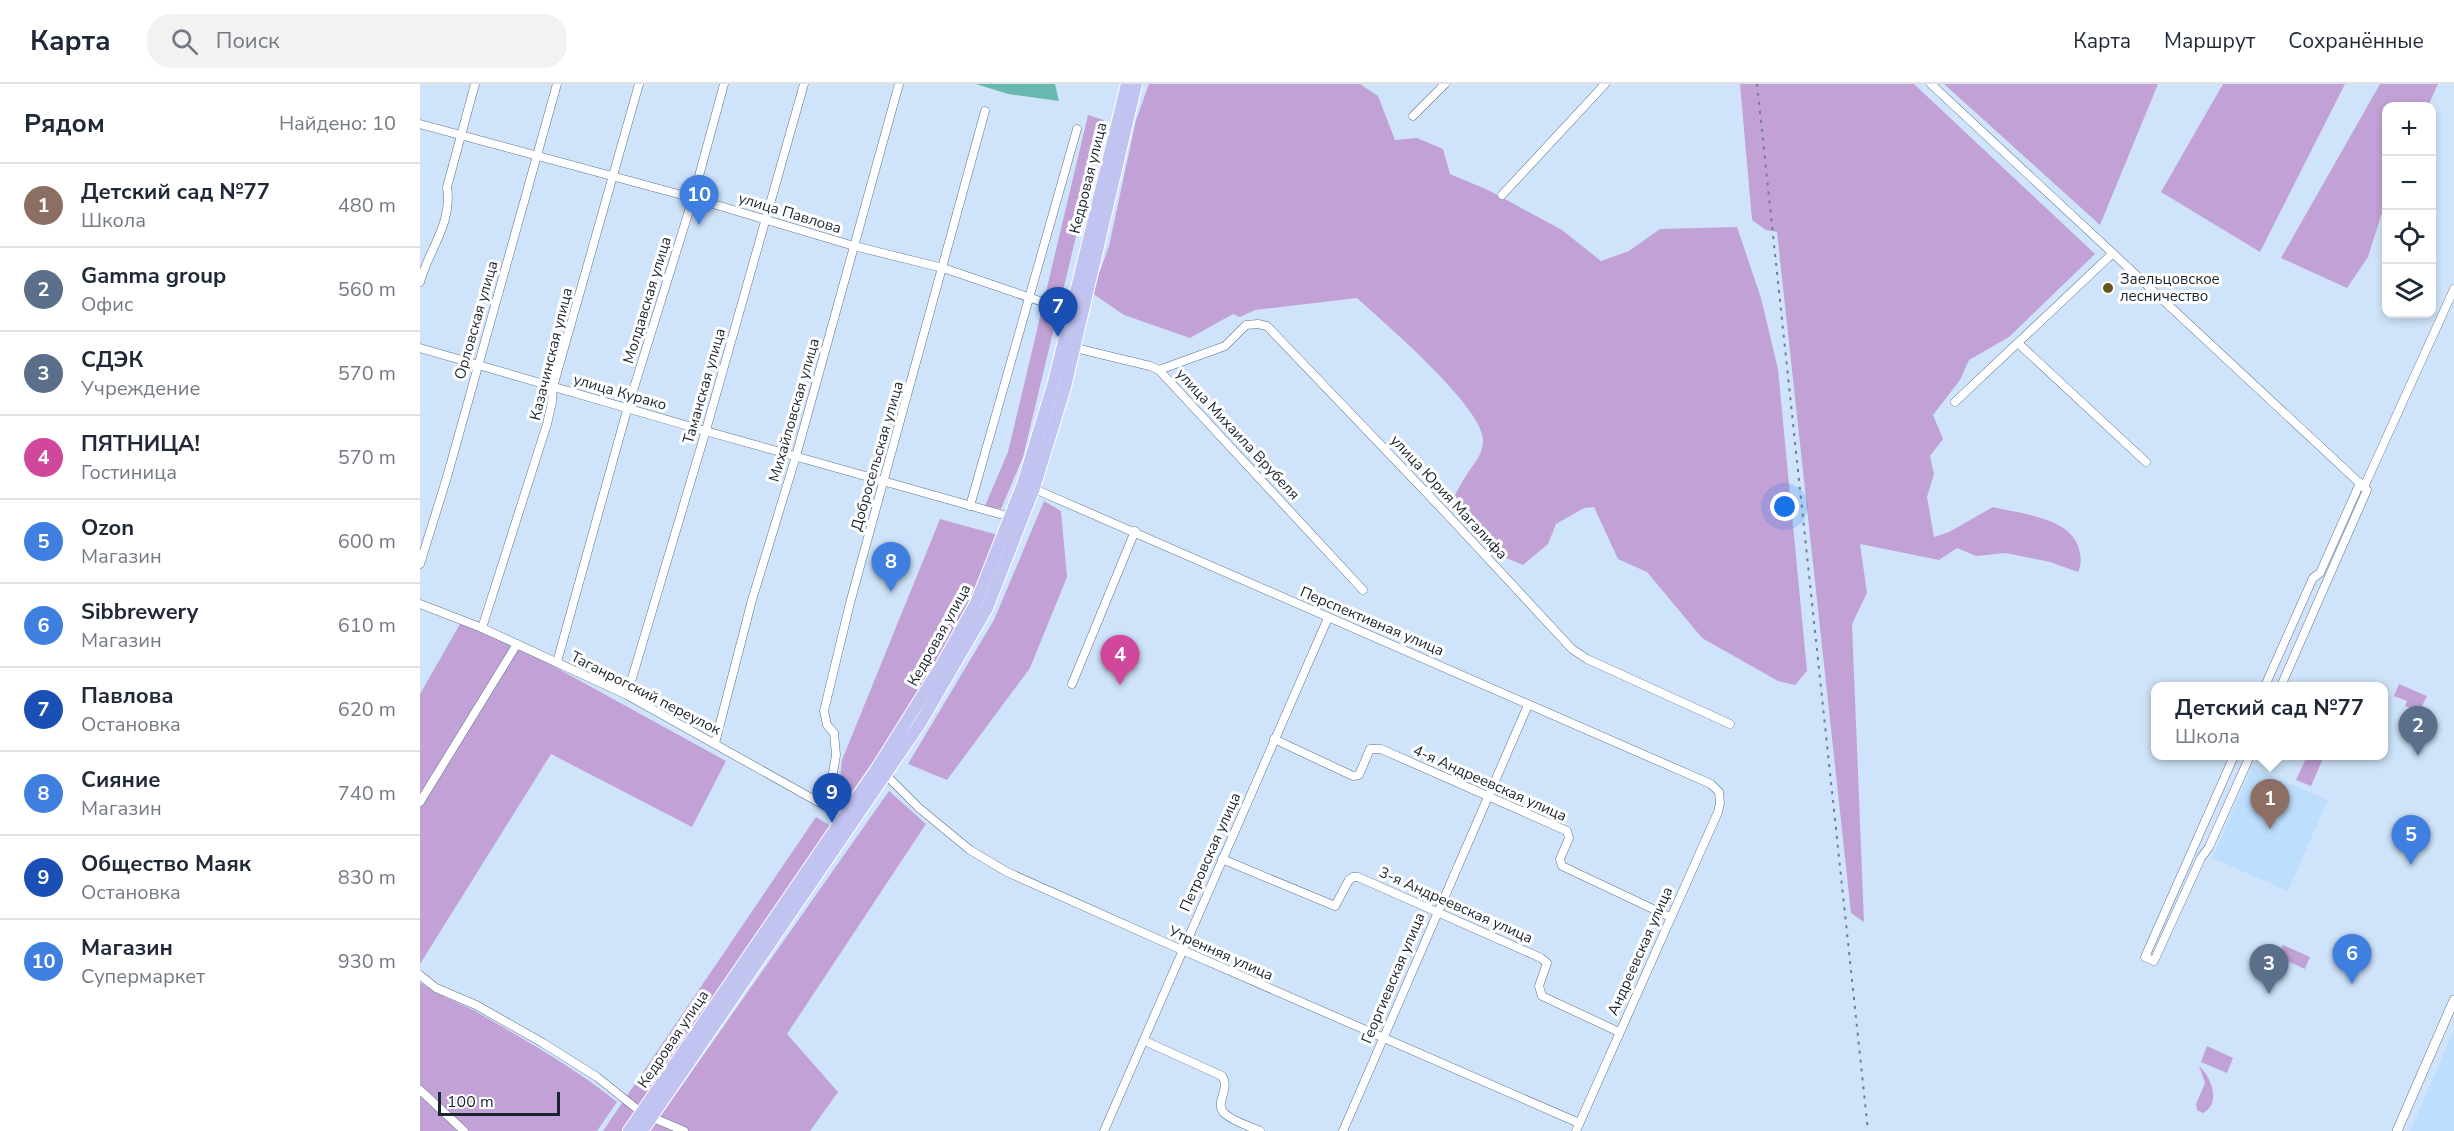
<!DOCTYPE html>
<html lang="ru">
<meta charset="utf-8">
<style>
body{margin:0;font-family:"Nunito Sans",sans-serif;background:#f2f2f3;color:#1f2937}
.controls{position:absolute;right:18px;top:18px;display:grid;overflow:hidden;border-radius:12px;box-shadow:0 3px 9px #0003}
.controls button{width:54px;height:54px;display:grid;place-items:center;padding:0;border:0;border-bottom:2px solid #e0e1e3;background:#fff;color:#1f2937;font:30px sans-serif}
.scale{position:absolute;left:18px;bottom:15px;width:122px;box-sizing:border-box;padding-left:6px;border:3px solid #1b252f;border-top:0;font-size:16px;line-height:21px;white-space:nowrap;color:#1b252f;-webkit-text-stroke:4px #fff;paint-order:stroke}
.you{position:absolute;left:1365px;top:423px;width:21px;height:21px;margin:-15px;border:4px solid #fff;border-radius:50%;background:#1a73e8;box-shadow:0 0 0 9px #1a73e833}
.badge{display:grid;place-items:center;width:39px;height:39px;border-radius:50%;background:#652;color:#fff;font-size:20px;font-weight:700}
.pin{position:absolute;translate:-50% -50px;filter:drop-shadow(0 2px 3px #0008)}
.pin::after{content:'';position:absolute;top:32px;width:21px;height:18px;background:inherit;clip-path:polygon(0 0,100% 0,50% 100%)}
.popup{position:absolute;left:1731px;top:598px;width:237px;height:78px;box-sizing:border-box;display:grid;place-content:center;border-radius:12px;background:#fff;filter:drop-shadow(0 2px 4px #0005);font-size:20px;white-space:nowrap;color:#747a83}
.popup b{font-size:22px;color:#1f2937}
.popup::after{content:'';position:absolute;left:50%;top:100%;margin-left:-12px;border:12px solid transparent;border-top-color:#fff}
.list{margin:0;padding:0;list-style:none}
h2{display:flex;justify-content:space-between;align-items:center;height:78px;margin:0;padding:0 24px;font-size:26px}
h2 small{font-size:20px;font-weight:400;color:#747a83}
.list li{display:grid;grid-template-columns:39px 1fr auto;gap:18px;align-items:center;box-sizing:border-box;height:84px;padding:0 24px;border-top:2px solid #e0e1e3}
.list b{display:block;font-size:22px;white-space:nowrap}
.list p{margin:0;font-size:20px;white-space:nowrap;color:#747a83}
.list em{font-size:20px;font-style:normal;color:#747a83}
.icon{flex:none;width:33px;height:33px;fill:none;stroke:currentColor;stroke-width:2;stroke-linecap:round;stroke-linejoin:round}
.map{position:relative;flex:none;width:2034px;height:1047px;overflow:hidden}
header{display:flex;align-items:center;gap:36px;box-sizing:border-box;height:84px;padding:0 30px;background:#fff;border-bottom:2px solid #e0e1e3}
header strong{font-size:28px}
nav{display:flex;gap:33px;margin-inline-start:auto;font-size:21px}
.search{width:420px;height:54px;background:#f2f2f3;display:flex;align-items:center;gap:15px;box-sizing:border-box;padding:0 21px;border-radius:24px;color:#747a83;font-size:22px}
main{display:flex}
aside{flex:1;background:#fff}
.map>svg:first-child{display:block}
</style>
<header>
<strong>Карта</strong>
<div class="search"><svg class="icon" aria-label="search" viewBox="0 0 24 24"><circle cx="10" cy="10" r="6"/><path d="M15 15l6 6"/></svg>Поиск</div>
<nav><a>Карта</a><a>Маршрут</a><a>Сохранённые</a></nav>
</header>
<main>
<aside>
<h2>Рядом<small>Найдено: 10</small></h2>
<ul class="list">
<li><span class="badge" style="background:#8d6e63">1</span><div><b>Детский сад №77</b><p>Школа</p></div><em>480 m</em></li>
<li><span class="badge" style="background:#5c6f8a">2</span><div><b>Gamma group</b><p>Офис</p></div><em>560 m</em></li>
<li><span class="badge" style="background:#5c6f8a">3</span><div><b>СДЭК</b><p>Учреждение</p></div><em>570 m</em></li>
<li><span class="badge" style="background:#d1479c">4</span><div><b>ПЯТНИЦА!</b><p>Гостиница</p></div><em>570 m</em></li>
<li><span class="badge" style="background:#3f7fe0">5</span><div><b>Ozon</b><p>Магазин</p></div><em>600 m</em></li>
<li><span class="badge" style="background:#3f7fe0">6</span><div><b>Sibbrewery</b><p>Магазин</p></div><em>610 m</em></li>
<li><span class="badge" style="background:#1a4fb4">7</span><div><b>Павлова</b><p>Остановка</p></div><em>620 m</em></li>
<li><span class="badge" style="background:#3f7fe0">8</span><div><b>Сияние</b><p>Магазин</p></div><em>740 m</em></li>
<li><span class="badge" style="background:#1a4fb4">9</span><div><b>Общество Маяк</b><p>Остановка</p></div><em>830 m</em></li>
<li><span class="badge" style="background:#3f7fe0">10</span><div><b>Магазин</b><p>Супермаркет</p></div><em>930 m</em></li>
</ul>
</aside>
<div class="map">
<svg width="2034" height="1047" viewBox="0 0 2034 1047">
<rect width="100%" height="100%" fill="#cfe4fa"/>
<g fill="#bedefe">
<path d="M1832,683L1908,716L1868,807L1792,774Z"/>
<path d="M2034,946V1047H1990Z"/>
</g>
<g fill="#c2a2d6">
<path d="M729,0H940L958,12L975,56L997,54L1023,65L1030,90L1068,106L1142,146L1181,177L1209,167L1240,145L1317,143L1341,214L1358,285L1387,587L1375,601L1358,597L1282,554L1227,488L1198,475L1174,423L1164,424L1136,440L1128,460L1103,481L1086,474L1031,419C1036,409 1041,399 1047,390C1054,379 1062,372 1063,358C1066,325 963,238 937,214L835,226L820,233L813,230L770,254L704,231L672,209L689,162L716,36Z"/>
<path d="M1320,0H1494L1675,170L1589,253L1549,276L1540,296L1513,331L1523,355L1510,372L1514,390L1507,413L1514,453L1529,448L1573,423C1600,430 1651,433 1659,465C1661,475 1662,479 1658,488L1630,478L1586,469L1556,472L1537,464L1519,476L1440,460L1447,509L1432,540L1444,838L1431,829L1357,148L1346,146L1332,136Z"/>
<path d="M1524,0H1738L1680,141Z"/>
<path d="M1803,0H1925L1840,168L1741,108Z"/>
<path d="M1960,0H2018L2008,22H1966V116L1948,173L1927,204L1861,174Z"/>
<path d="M668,31L684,36L603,373L581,425L565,422L588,368Z"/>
<path d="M624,417L641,427L647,493L610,584L527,696L488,680L574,536Z"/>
<path d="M520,435L578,451L542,533L487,630L426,716L418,715L422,676Z"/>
<path d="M44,533L306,677L272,743L131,670L0,880V610Z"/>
<path d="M1979,600L2007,612L1999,628L1985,622L1987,617L1974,612Z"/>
<path d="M1887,672H1904L1891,702L1876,696Z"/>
<path d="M469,707L506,740L367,950L418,1008L390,1047H230Z"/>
<path d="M396,733L414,744L206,1047H183Z"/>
<path d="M1863,861L1890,873L1885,885L1858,873Z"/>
<path d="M0,898C17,912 37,917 57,928C105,956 154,983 197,1018L177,1047H0Z"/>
<path d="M1787,962L1813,974L1807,989L1781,978Z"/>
<path d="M1779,982C1791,992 1802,1020 1783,1029L1777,1026L1776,1020L1785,999Z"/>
</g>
<path fill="#67b9af" d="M556,0H635L639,17L588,10Z"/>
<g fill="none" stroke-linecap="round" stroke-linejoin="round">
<g stroke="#5c738b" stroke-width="9">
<g id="minor">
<path d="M1511,0L1947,406L1861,602"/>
<path d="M993,32L1025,0"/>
<path d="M0,40L273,114L434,162L523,184L655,229"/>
<path d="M1082,111L1185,0"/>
<path d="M0,198C9,165 33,139 27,103L55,0"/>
<path d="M1599,260L1726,378"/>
<path d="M651,263L730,282L739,286L943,506"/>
<path d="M0,264C198,322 395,379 594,434"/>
<path d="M739,286L805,262L826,241L838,240L847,242L1022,425L1152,565L1167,575L1310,640"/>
<path d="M1535,318L1692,170"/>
<path d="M610,403L1291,700L1299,708L1300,719L1298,728L1156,1047"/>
<path d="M1944,403L2034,205"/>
<path d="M550,422L657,45"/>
<path d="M0,480L27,393L137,0"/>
<path d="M0,520L62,544L207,611L427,734"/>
<path d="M62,544L127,340L132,318L133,303L219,0"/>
<path d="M137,578L207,326L273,114L304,0"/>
<path d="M652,600L715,447"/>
<path d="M1845,602L1893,494L1900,489L1940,399"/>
<path d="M207,611L286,346L384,0"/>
<path d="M854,655L933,692L939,691L950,665H961L1147,747L1149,754L1140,775L1142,782L1250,833"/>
<path d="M295,659L332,516L376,372L479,0"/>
<path d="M1814,672L1725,873L1734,877L1781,774L1789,763L1830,672"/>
<path d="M463,688L499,724L550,766L587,788L762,866L1159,1039"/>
<path d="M0,718L97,560"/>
<path d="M407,724L416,671L414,649L407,641L404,627L430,519L565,27"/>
<path d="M802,775L915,822L929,796L933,793H938L1121,874L1127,879L1119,902L1122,912L1199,948"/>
<path d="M0,891L16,904L56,921L123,959L177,993L222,1029L264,1047"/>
<path d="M725,957L802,992C811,1006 794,1018 804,1029C812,1037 829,1042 840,1047"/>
<path d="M0,1006L44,1047"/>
<path d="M684,1047L908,534"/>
<path d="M923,1047L1108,621"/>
</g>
</g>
<g stroke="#5c738b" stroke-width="10">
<path id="tertiary" d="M1977,1047L2034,916"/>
</g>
<g stroke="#fff" stroke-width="14">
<g id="primary">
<path d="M209,1047L458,683L521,582L556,519L603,400L634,298L707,0"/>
<path d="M222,1047L501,638L567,524L614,404L645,303L716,0"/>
</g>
</g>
<use href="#minor" stroke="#fff" stroke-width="8"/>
<use href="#tertiary" stroke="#fff" stroke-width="9"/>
<use href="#primary" stroke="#c1c4f1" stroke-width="12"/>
<path stroke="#6f7e8e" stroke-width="2" stroke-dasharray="3 6" stroke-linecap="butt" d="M1337,0L1448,1047"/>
</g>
<circle fill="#652" stroke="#fff" stroke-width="2" cx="1688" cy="204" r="6"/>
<g text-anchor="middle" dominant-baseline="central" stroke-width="6" stroke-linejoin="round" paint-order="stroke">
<g font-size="15" fill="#1b252f" stroke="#fff">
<text transform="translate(668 94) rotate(-76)">Кедровая улица</text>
<text transform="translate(370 129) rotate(17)">улица Павлова</text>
<text transform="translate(227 216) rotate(-73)">Молдавская улица</text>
<text transform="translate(56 236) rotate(-74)">Орловская улица</text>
<text transform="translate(131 270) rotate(-76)">Казачинская улица</text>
<text transform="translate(284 302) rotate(-74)">Таманская улица</text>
<text transform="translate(200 308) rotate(16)">улица Курако</text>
<text transform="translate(374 326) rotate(-74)">Михайловская улица</text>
<text transform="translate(818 350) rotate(47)">улица Михаила Врубеля</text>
<text transform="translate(457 372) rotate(-74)">Добросельская улица</text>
<text transform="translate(1029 413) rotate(47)">улица Юрия Магалифа</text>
<text transform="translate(952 537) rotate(23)">Перспективная улица</text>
<text transform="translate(519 551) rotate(-61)">Кедровая улица</text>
<text transform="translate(226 609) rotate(27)">Таганрогский переулок</text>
<text transform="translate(1070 699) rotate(24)">4-я Андреевская улица</text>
<text transform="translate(790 768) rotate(-66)">Петровская улица</text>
<text transform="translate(1036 821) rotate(24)">3-я Андреевская улица</text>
<text transform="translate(1220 867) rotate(-66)">Андреевская улица</text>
<text transform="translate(801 869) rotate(24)">Утренняя улица</text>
<text transform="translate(973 894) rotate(-67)">Георгиевская улица</text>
<text transform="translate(253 955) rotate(-56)">Кедровая улица</text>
</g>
<g font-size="15" fill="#1b252f" stroke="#fff" text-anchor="start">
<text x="1700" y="195">Заельцовское<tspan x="1700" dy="17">лесничество</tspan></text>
</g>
</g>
</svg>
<div class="controls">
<button>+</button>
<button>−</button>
<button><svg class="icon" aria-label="locate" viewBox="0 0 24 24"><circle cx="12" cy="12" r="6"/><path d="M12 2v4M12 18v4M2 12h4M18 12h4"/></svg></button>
<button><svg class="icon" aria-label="layers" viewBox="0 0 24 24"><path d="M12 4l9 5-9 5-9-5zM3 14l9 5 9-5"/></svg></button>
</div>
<div class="scale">100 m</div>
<div class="you"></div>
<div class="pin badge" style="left:1850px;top:745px;background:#8d6e63">1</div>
<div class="popup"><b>Детский сад №77</b>Школа</div>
<div class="pin badge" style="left:1998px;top:672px;background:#5c6f8a">2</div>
<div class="pin badge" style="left:1849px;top:910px;background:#5c6f8a">3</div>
<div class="pin badge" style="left:700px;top:601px;background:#d1479c">4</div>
<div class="pin badge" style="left:1991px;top:781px;background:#3f7fe0">5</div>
<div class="pin badge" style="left:1932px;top:900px;background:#3f7fe0">6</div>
<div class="pin badge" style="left:638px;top:253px;background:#1a4fb4">7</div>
<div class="pin badge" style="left:471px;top:508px;background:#3f7fe0">8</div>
<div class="pin badge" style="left:412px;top:739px;background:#1a4fb4">9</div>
<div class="pin badge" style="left:279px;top:141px;background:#3f7fe0">10</div>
</div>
</main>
